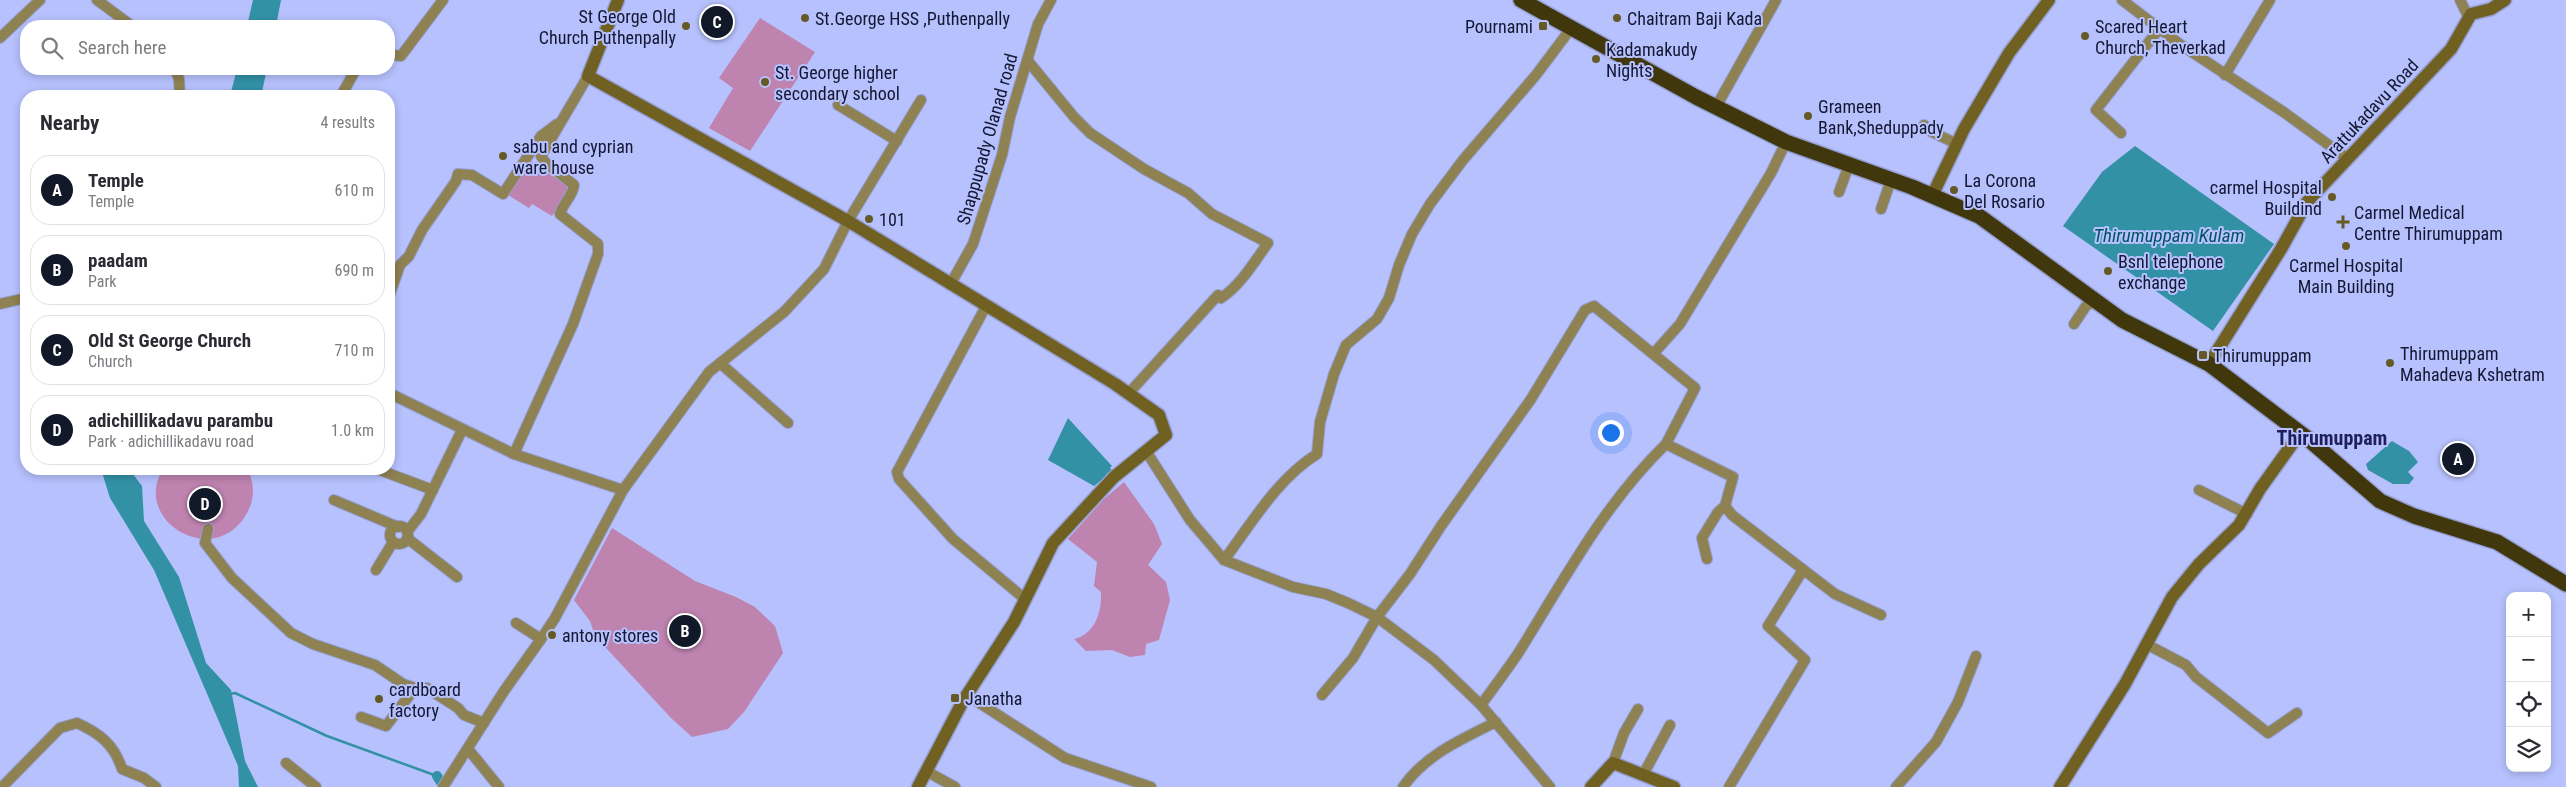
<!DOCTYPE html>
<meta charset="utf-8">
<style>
body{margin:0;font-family:"Roboto Condensed",sans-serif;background:#f7f7f7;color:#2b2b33}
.controls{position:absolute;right:15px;bottom:15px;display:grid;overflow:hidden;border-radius:10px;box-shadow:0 2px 8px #0003}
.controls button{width:45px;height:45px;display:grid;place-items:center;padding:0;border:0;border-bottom:1px solid #e1e1e2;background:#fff;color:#2b2b33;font:25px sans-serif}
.you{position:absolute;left:1610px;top:432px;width:18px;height:18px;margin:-12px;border:4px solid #fff;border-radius:50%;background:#1a73e8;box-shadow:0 0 0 8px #1a73e833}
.badge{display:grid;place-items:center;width:32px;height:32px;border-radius:50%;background:#111827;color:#fff;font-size:16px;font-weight:700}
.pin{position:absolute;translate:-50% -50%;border:2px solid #fff;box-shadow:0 1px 5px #0006}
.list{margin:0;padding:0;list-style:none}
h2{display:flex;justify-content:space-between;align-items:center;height:65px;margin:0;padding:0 20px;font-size:21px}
h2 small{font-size:16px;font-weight:400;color:#7c7c81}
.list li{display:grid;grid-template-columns:32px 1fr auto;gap:15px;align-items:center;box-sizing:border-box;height:70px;margin:0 10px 10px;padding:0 10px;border:1px solid #e1e1e2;border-radius:20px}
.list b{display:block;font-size:19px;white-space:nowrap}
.list p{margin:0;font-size:16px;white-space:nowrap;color:#7c7c81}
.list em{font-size:16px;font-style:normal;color:#7c7c81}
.icon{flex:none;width:28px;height:28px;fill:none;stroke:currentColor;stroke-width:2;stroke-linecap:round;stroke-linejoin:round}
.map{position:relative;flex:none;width:2566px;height:787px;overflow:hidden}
.search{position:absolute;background:#fff;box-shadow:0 2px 8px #0003;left:20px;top:20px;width:375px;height:55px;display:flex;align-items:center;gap:12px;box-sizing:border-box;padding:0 18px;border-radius:20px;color:#7c7c81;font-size:19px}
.panel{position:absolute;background:#fff;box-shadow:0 2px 8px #0003;left:20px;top:90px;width:375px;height:385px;border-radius:20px}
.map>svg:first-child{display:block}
</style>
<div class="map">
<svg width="2566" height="787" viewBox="0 0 2566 787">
<rect width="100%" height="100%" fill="#b6c1fd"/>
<g fill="#be83af">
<path d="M760,18L815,52L750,151L709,128L733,88L719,78Z"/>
<path d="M529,160L570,188L552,216L532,204L529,208L508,195Z"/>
<path d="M163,469H247C254,480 255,497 249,509C219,573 130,522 163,469Z"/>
<path d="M1124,482L1154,524L1162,544L1148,565L1166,582L1170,600L1159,640L1146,644L1145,655L1130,657L1112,650L1086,651L1074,639C1095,634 1102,612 1101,592L1094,586L1097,562L1068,539L1104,499Z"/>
<path d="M612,528L695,581L736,597L755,607L775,626L783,653L744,712L728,729L692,737L671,718L595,636L590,621L574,600Z"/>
</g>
<g fill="#3391a6">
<path d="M253,0H281L276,26H247Z"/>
<path d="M237,69H267L261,96H230Z"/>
<path d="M2135,146L2274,244L2213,331L2063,226L2102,172Z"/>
<path d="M1068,418L1112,466L1110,468L1113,471L1094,486L1048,460Z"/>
<path d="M2392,441L2409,451L2418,462L2408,472L2414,478L2409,484H2393L2368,470L2366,464Z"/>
<path d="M101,469H129L142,486L144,521L179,577L206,663L231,690L245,761L258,787H239L238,766L154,570L110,498Z"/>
</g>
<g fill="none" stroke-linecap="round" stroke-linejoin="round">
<path stroke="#3391a6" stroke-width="2.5" d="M230,694L235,693L327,736L437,776"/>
<path stroke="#3391a6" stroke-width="10" d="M437,776L444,787"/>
<g stroke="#969fd4" stroke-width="12">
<g id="street">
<path d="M97,0L132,26"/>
<path d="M2122,0L2181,45L2285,113L2348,159"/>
<path d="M2460,0L2469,18"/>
<path d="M0,38L40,0"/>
<path d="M389,52L393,55L401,56L443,0"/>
<path d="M1028,61L1074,117L1090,133L1144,169L1188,193L1212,214L1268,243C1254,262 1241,285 1221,298L1218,295L1129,393"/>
<path d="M175,69L179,79L180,96"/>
<path d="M2225,75L2270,0"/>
<path d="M341,96L356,69"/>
<path d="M838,105L897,141"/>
<path d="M1716,107L1776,0"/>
<path d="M1924,125L1930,131L1957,144"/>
<path d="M2121,133L2096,110L2159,29"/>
<path d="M1839,192L1849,165"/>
<path d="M1881,209L1891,180"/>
<path d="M950,285L973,244L1002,155L1010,117L1038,24L1051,0"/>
<path d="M389,296L400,265L409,256L422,230L456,181L458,174L472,175L503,194L541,136L557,124"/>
<path d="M0,304L26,298"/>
<path d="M986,306L897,472L899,479L953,539L1025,599"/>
<path d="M2074,324L2086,306L2095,301"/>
<path d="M1654,353L1680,324L1771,173L1786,142"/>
<path d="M720,363L788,423"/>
<path d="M389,393L514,454L623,490"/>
<path d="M1146,451L1190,520L1224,560C1252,523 1277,479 1317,454L1320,422L1334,374L1346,345L1377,319L1389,298L1399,265L1412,234L1430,204L1463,160L1536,75L1572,27"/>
<path d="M514,454L573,324L598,254V244L560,214C563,203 573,196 574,185L545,162L541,156L588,76"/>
<path d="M377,469L433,490"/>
<path d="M2199,490L2247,514"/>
<path d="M334,500L398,527"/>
<path d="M1725,506L1732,515L1835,594L1881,615"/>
<circle cx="399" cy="535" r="9"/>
<path d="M208,529L205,543L232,578L291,633L313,644L375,665L403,684L415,688H427L458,708L464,715L484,723"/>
<path d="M407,532L421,514L462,430"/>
<path d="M407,538L457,577"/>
<path d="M1224,560L1293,587L1326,594L1348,603L1377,617L1434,660L1481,705"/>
<path d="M376,570L393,542"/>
<path d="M516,623L541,639L555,618L623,490L709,372L784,312L824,269L848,221L921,100"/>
<path d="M2148,645L2186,665L2196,677L2268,733L2297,713"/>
<path d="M967,695L1065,758L1151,787"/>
<path d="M1322,695L1353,658L1377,617L1410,574L1441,526L1531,399L1585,310L1594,306L1695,388L1666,444L1733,477L1725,506L1718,512L1702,538L1707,559"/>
<path d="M361,717L386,726L415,688"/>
<path d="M468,749L499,787"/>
<path d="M286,763L316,787"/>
<path d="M1613,763L1624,733L1638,709"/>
<path d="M926,771L955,787"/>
<path d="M1643,775L1670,725"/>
<path d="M2,787L60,728L77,723C99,733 114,744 122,769L144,778L156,787"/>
<path d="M443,787L504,691L541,639"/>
<path d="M1403,787C1425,755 1462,739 1496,722"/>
<path d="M1550,787L1481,705C1494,687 1507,670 1519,652C1564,580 1604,504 1666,444"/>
<path d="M1729,787L1805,660L1768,626L1803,570"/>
<path d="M1896,787L1936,742L1958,702L1976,656"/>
</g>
</g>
<g stroke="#969fd4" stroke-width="15">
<g id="secondary">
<path d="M618,0L588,76L848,221L1115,384L1159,415L1166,435L1114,477L1053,543L1014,622L963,701L918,787"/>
<path d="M1932,196L1964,129L2009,53L2049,0"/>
<path d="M2209,364L2281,249L2307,202L2451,49L2471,14L2491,9L2505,0"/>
<path d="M1591,787L1613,763L1674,787"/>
<path d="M2060,787L2125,684L2172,597L2199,564L2239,525L2260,489L2300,433"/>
</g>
</g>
<g stroke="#969fd4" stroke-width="18">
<path id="highway" d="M1521,0L1696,97L1786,142L1912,187L1979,216L2122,320L2209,364L2307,438L2380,501L2414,516L2497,542L2566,584"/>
</g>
<use href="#street" stroke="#8e8252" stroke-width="10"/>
<use href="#secondary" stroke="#706123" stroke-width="12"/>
<use href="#highway" stroke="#41370c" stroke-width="15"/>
</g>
<g fill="#655926" stroke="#b6c1fd" stroke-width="2">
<circle cx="805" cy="18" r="5"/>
<circle cx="1617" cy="18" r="5"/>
<circle cx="686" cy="26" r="5"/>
<rect x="1538" y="21" width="10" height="10" rx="2.5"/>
<circle cx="2085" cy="36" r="5"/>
<circle cx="1596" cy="59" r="5"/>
<circle cx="765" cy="82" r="5"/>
<circle cx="1808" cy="116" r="5"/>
<circle cx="503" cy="156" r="5"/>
<circle cx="1954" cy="190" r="5"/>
<circle cx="2332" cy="197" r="5"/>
<circle cx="869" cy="219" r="5"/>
<path d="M2340.5 214.5h5v5h5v5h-5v5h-5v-5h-5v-5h5z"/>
<circle cx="2346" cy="246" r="5"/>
<circle cx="2108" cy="271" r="5"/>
<rect x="2198" y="350" width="10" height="10" rx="2.5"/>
<circle cx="2390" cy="363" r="5"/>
<circle cx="552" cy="635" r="5"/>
<rect x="950" y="693" width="10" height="10" rx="2.5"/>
<circle cx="379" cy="699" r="5"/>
</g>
<g text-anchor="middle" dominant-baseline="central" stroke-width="4" stroke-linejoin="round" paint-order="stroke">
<g font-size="18" fill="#141732" stroke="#b6c1fd" text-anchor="start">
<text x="676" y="16" text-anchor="end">St George Old<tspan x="676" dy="21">Church Puthenpally</tspan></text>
<text x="815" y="18">St.George HSS ,Puthenpally</text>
<text x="1627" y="18">Chaitram Baji Kada</text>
<text x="1533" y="26" text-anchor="end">Pournami</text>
<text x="2095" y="26">Scared Heart<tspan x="2095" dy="21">Church, Theverkad</tspan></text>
<text x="1606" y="49">Kadamakudy<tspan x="1606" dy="21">Nights</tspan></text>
<text x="775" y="72">St. George higher<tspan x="775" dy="21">secondary school</tspan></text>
<text x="1818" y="106">Grameen<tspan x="1818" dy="21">Bank,Sheduppady</tspan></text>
<text x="513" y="146">sabu and cyprian<tspan x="513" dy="21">ware house</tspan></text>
<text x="1964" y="180">La Corona<tspan x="1964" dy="21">Del Rosario</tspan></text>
<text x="2322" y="187" text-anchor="end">carmel Hospital<tspan x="2322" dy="21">Buildind</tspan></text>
<text x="2354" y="212">Carmel Medical<tspan x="2354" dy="21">Centre Thirumuppam</tspan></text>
<text x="879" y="219">101</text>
<text x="2118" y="261">Bsnl telephone<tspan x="2118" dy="21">exchange</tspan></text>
<text x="2346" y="265" text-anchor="middle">Carmel Hospital<tspan x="2346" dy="21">Main Building</tspan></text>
<text x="2400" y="353">Thirumuppam<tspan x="2400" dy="21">Mahadeva Kshetram</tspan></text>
<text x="2213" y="355">Thirumuppam</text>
<text x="562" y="635">antony stores</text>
<text x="389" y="689">cardboard<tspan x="389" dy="21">factory</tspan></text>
<text x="965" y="698">Janatha</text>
</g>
<g font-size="18" fill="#141732" stroke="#b6c1fd">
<text transform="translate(2369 111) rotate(-47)">Arattukadavu Road</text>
<text transform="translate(987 139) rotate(-74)">Shappupady Olanad road</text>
</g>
<g font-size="19" font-style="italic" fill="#005261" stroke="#b6c1fd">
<text x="2169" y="235">Thirumuppam Kulam</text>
</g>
<g font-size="20" font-weight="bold" fill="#1e1f5c" stroke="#b6c1fd">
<text x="2332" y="438">Thirumuppam</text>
</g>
</g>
</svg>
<div class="controls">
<button>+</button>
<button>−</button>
<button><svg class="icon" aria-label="locate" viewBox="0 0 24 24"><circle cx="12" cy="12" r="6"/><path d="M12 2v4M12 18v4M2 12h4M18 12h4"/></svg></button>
<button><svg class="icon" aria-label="layers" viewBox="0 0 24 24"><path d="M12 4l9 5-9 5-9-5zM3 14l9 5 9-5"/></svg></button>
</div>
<div class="you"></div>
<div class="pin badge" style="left:2458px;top:459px">A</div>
<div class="pin badge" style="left:685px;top:631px">B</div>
<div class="pin badge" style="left:717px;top:22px">C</div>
<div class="pin badge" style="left:205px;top:504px">D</div>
<div class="search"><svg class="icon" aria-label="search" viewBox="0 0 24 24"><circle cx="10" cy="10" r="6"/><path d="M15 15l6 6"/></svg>Search here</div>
<section class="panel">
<h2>Nearby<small>4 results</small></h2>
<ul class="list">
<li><span class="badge">A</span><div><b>Temple</b><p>Temple</p></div><em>610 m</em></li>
<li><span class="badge">B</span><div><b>paadam</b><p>Park</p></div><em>690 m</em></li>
<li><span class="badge">C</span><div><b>Old St George Church</b><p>Church</p></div><em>710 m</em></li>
<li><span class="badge">D</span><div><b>adichillikadavu parambu</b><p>Park · adichillikadavu road</p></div><em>1.0 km</em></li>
</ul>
</section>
</div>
